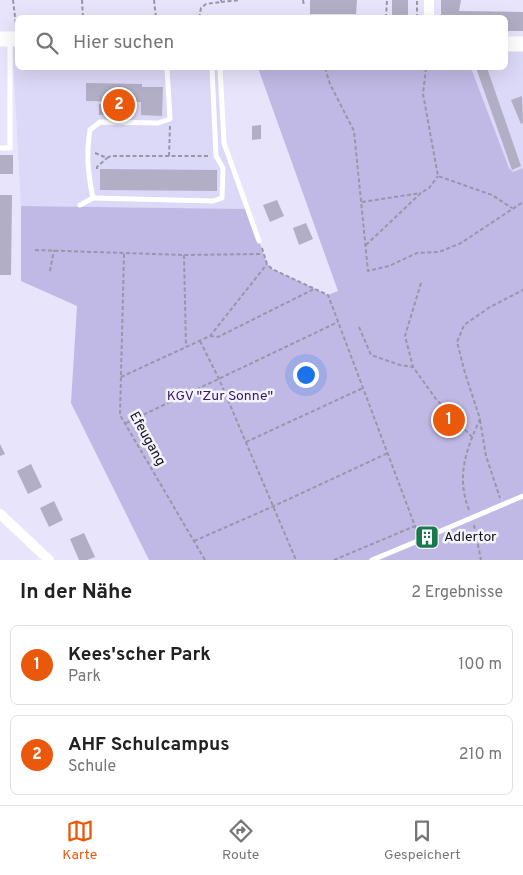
<!DOCTYPE html>
<html lang="de">
<meta charset="utf-8">
<style>
body{margin:0;font-family:Overpass,sans-serif;background:#f2f2f2;color:#222}
.you{position:absolute;left:305px;top:374px;width:18px;height:18px;margin:-12px;border:4px solid #fff;border-radius:50%;background:#1a73e8;box-shadow:0 0 0 8px #1a73e833}
.badge{display:grid;place-items:center;width:32px;height:32px;border-radius:50%;background:#ea580c;color:#fff;font-size:16px;font-weight:700}
.pin{position:absolute;translate:-50% -50%;border:2px solid #fff;box-shadow:0 1px 5px #0006}
.list{margin:0;padding:0;list-style:none}
h2{display:flex;justify-content:space-between;align-items:center;height:65px;margin:0;padding:0 20px;font-size:21px}
h2 small{font-size:16px;font-weight:400;color:#767676}
.list li{display:grid;grid-template-columns:32px 1fr auto;gap:15px;align-items:center;box-sizing:border-box;height:80px;margin:0 10px 10px;padding:0 10px;border:1px solid #e0e0e0;border-radius:8px}
.list b{display:block;font-size:19px;white-space:nowrap}
.list p{margin:0;font-size:16px;white-space:nowrap;color:#767676}
.list em{font-size:16px;font-style:normal;color:#767676}
.icon{flex:none;width:28px;height:28px;fill:none;stroke:currentColor;stroke-width:2;stroke-linecap:round;stroke-linejoin:round}
.map{position:relative;flex:none;width:523px;height:560px;overflow:hidden}
.search{position:absolute;background:#fff;box-shadow:0 5px 20px #0002;left:15px;right:15px;top:15px;height:55px;display:flex;align-items:center;gap:12px;box-sizing:border-box;padding:0 18px;border-radius:8px;color:#767676;font-size:19px}
.sheet{height:245px;background:#fff}
nav{display:flex;justify-content:space-around;align-items:center;box-sizing:border-box;height:70px;border-top:1px solid #e0e0e0;background:#fff;font-size:14px;color:#767676}
nav a{display:grid;justify-items:center;gap:2px}
nav .on{color:#ea580c}
.map>svg:first-child{display:block}
</style>
<div class="map">
<svg width="523" height="560" viewBox="0 0 523 560">
<rect width="100%" height="100%" fill="#e7e4fc"/>
<g fill="#dcd8f7">
<path d="M12,39H17L18,68H220L224,143L248,209L21,206Z"/>
<path d="M506,44L523,51V168L513,172L509,169L471,68H506Z"/>
</g>
<path fill="#c0b9e5" d="M258,68H471L509,168L513,172L523,168V560H149L71,403L77,306L21,281V206L248,209L267,264L272,269L328,295L338,291Z"/>
<g fill="#b1aec5">
<path d="M310,0H357L356,14H310Z"/>
<rect x="392" y="0" width="16" height="17"/>
<path d="M441,0H461L459,11L523,12V31H506V18H441Z"/>
<path d="M476,68H487L521,166L512,170Z"/>
<path d="M86,83L142,84V87H163L162,116L141,115V102L86,101Z"/>
<path d="M522,96L523,123L521,124L511,100Z"/>
<rect x="99" y="104" width="34" height="11"/>
<path d="M261,125V139L252,140V126Z"/>
<rect x="0" y="155" width="13" height="19"/>
<path d="M100,169L217,170V191L100,190Z"/>
<path d="M0,195H12L11,275H0Z"/>
<path d="M277,200L284,216L270,222L263,205Z"/>
<path d="M306,223L313,239L299,245L293,228Z"/>
<path d="M0,444L5,454L0,456Z"/>
<path d="M31,464L42,487L28,494L17,471Z"/>
<path d="M54,501L63,520L49,527L40,508Z"/>
<path d="M427,530L432,542L427,543L423,532Z"/>
<path d="M84,533L95,557L87,560H79L70,539Z"/>
</g>
<g fill="none" stroke-linecap="round" stroke-linejoin="round">
<g stroke="#9996a9" stroke-width="2" stroke-dasharray="4 2.5" stroke-linecap="butt">
<path d="M13,0L16,25"/>
<path d="M82,0L83,18"/>
<path d="M154,0L156,18"/>
<path d="M303,0L304,6"/>
<path d="M221,2L240,0"/>
<path d="M199,18L201,8L206,4L221,2V0"/>
<path d="M386,18L387,0"/>
<path d="M417,18V0"/>
<path d="M325,68L330,84L354,131L368,271L389,266L417,253L439,252L461,243L523,202"/>
<path d="M426,68L423,94L438,176L492,195L512,208"/>
<path d="M95,153L107,158L111,156H209"/>
<path d="M169,156L170,126"/>
<path d="M97,169V167L107,158"/>
<path d="M362,202L421,193"/>
<path d="M366,245L421,193L429,188L438,176"/>
<path d="M262,248L267,264L272,269L328,295L418,534"/>
<path d="M35,250L184,255L262,254"/>
<path d="M124,254L120,415L205,560"/>
<path d="M184,255L186,347"/>
<path d="M50,271L54,250"/>
<path d="M421,283L405,336L413,367L436,399L472,437"/>
<path d="M359,327L371,355L400,365L413,367"/>
<path d="M210,336L218,337L314,289"/>
<path d="M200,341L219,379L296,560"/>
<path d="M121,377L210,336L267,264"/>
<path d="M480,420L486,456L500,498"/>
<path d="M126,423L338,322"/>
<path d="M246,442L363,388"/>
<path d="M469,510C456,476 466,450 480,419L465,373L457,342L464,325L490,307L523,290"/>
<path d="M474,525L481,560"/>
<path d="M194,541L274,506L388,453"/>
<path d="M334,560L415,526"/>
</g>
<g stroke="#fff" stroke-width="5">
<path d="M220,68L224,143L259,241"/>
<path d="M0,148H10V41"/>
<path d="M93,198L213,201L222,198L223,168L216,156L212,68"/>
<path d="M80,205L93,198C88,174 86,154 90,130L100,122L158,123L170,119L167,68"/>
<path d="M429,536L523,496"/>
<path d="M372,560L425,538"/>
</g>
<g stroke="#fff" stroke-width="10">
<path d="M429,0V18"/>
<path d="M0,514L49,560"/>
</g>
<g stroke="#fff" stroke-width="15">
<path d="M0,39H18"/>
<path d="M506,44H523"/>
</g>
</g>
<defs>
<g id="building-square" transform="scale(1.25)"><rect x="-9" y="-9" width="18" height="18" rx="4" fill="#19784e" stroke="#f4f3fd"/><path d="M-4-6H4V6H1V3H-1V6H-4ZM-2.5-4.3h1.7v1.8h-1.7ZM.8-4.3h1.7v1.8H.8ZM-2.5-1h1.7V.8h-1.7ZM.8-1h1.7V.8H.8Z" fill="#fff"/></g>
</defs>
<g fill-rule="evenodd">
<use href="#building-square" x="427" y="537"/>
</g>
<g text-anchor="middle" dominant-baseline="central" stroke-width="5" stroke-linejoin="round" paint-order="stroke">
<g font-size="14" fill="#341c68" stroke="#f4f3fd">
<text x="220" y="396">KGV "Zur Sonne"</text>
</g>
<g font-size="14" fill="#15141c" stroke="#f4f3fd">
<text transform="translate(147 439) rotate(61)">Efeugang</text>
</g>
<g font-size="14" fill="#15141c" stroke="#f4f3fd" text-anchor="start">
<text x="444" y="537">Adlertor</text>
</g>
</g>
</svg>
<div class="you"></div>
<div class="pin badge" style="left:449px;top:420px">1</div>
<div class="pin badge" style="left:119px;top:105px">2</div>
<div class="search"><svg class="icon" aria-label="search" viewBox="0 0 24 24"><circle cx="10" cy="10" r="6"/><path d="M15 15l6 6"/></svg>Hier suchen</div>
</div>
<section class="sheet">
<h2>In der Nähe<small>2 Ergebnisse</small></h2>
<ul class="list">
<li><span class="badge">1</span><div><b>Kees'scher Park</b><p>Park</p></div><em>100 m</em></li>
<li><span class="badge">2</span><div><b>AHF Schulcampus</b><p>Schule</p></div><em>210 m</em></li>
</ul>
</section>
<nav>
<a class="on"><svg class="icon" aria-label="map" viewBox="0 0 24 24"><path d="M3 6l6-2 6 2 6-2v14l-6 2-6-2-6 2zM9 4v14M15 6v14"/></svg>Karte</a>
<a><svg class="icon" aria-label="directions" viewBox="0 0 24 24"><path d="M12 3l9 9-9 9-9-9zM9 14v-3h6M13 9l2 2-2 2"/></svg>Route</a>
<a><svg class="icon" aria-label="saved" viewBox="0 0 24 24"><path d="M7 4h10v16l-5-4-5 4z"/></svg>Gespeichert</a>
</nav>
